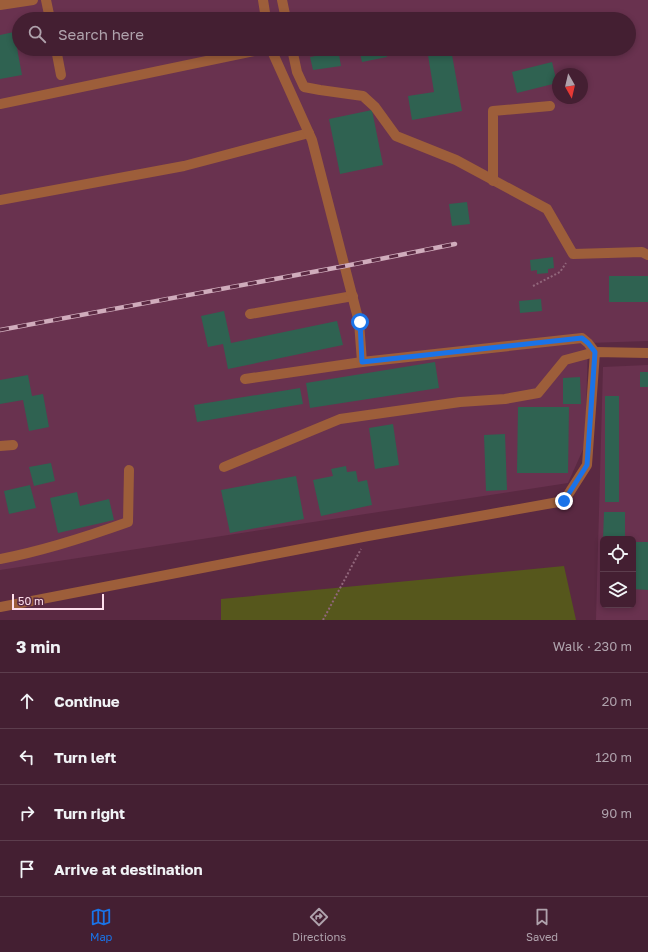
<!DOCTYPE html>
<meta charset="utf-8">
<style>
body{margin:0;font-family:"Golos Text",sans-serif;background:#4b273a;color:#f1f3f6}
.controls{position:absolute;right:12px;bottom:12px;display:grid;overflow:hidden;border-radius:6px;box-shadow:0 2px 6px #0003}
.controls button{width:36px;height:36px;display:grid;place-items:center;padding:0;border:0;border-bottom:1px solid #5c3d4d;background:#441f32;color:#f1f3f6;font:20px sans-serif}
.compass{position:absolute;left:552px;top:68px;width:36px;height:36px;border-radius:50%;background:#441f32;box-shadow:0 2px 6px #0003;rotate:172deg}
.scale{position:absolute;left:12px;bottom:10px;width:92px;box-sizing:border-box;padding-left:4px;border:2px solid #fedfec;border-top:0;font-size:11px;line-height:14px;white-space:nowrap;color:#fedfec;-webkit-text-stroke:3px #5a2942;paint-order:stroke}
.stop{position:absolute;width:12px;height:12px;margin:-9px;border:3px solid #1a73e8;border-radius:50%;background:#fff}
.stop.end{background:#1a73e8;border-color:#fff;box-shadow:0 1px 4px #0008}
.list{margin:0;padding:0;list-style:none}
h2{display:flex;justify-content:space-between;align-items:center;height:52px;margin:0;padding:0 16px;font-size:17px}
h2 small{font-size:13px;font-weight:400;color:#afa2ac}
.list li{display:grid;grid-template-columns:26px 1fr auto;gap:12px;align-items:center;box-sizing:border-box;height:56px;padding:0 16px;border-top:1px solid #5c3d4d}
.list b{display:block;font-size:15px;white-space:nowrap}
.list em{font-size:13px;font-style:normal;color:#afa2ac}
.icon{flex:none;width:22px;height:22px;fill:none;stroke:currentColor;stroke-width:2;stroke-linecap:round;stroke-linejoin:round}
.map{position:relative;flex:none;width:648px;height:620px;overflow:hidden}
.search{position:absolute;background:#441f32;box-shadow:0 2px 6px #0003;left:12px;right:12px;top:12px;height:44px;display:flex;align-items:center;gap:10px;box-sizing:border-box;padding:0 14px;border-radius:22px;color:#afa2ac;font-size:15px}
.sheet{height:276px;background:#441f32}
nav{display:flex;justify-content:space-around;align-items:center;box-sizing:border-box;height:56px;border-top:1px solid #5c3d4d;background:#441f32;font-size:11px;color:#afa2ac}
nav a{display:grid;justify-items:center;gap:2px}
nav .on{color:#1a73e8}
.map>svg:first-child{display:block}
</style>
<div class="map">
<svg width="648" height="620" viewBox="0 0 648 620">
<rect width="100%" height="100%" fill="#5a2942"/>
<g fill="#69324f" fill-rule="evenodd">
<path d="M0,0H648V341L588,343L585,445L568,483L0,570ZM19,19H629V49H19ZM558,74H582V98H558Z"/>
<path d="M648,365V620H596L603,367ZM603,539H633V605H603Z"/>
</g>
<path fill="#56571c" d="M564,566L576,620H221V599Z"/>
<g fill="#2f6251">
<path d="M14,32L22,75L0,79V35Z"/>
<path d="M325,49H338L341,66L313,70L310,57L326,54Z"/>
<path d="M359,49H385L387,57L362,62Z"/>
<path d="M427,49H451L462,111L412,120L408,96L434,92Z"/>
<path d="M552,62L557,83L517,93L512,72Z"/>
<path d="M372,110L383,165L340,174L329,119Z"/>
<path d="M467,202L470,224L452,226L449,204Z"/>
<path d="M553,257L554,268L548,269V273L537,274V270L531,271L530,260Z"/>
<rect x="609" y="276" width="39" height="26"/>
<path d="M541,299L542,311L520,313L519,301Z"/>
<path d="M224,311L231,343L337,321L343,345L228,369L223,344L208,347L201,316Z"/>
<path d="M435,362L439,388L310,408L306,383Z"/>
<rect x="640" y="372" width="8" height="15"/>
<path d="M28,375L32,396L43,394L49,427L29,431L23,400L0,404V380Z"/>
<path d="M580,377L581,404H563V378Z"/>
<path d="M300,388L303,404L197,422L194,405Z"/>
<rect x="605" y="396" width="14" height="106"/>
<path d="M518,407H569L568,473H517Z"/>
<path d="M393,424L399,465L375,469L369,428Z"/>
<path d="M505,434L507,490L486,491L484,435Z"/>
<path d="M51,463L55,481L34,486L29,467Z"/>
<path d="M346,466L347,472L356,471L358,482L367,480L372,505L321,516L313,480L333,476L331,469Z"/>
<path d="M296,476L304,519L230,533L221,490Z"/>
<path d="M30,485L36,508L9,514L4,491Z"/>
<path d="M77,492L80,506L109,499L114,520L58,533L50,498Z"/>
<path d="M604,512H625V539H603Z"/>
<path d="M633,542H648V590L633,589Z"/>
</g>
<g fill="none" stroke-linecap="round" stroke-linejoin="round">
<g stroke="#91667b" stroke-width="2" stroke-dasharray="2 2" stroke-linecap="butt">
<path d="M533,286L560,272L566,263"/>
<path d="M323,620L361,549"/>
</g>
<g stroke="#9d5e3a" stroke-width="10">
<path d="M46,0L50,19"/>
<path d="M263,0L266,19"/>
<path d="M282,0L286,19"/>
<path d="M0,5L33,0"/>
<path d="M56,49L61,75"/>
<path d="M292,49L297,72L304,87L320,90L363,96L375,107L396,136L456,160L547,209L573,254L642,252L648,255"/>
<path d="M0,104L264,49"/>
<path d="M493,181V111L550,106"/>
<path d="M0,200L184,166L309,133"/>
<path d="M250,314L353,296"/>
<path d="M245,379L362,362"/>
<path d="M0,446L13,445"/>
<path d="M224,467L340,419L460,402L505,399L538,393L565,360L595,352L648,353"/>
<path d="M0,559C44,551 86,537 128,522L129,470"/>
<path d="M0,607L368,536L564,501L587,465L595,352L588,343L582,338L362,362L359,322L312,140L271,49"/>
</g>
<g stroke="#d0acbc" stroke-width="4.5">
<path id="rail" d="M0,330L345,266L455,244"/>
</g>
<use href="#rail" stroke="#5a2942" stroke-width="3" stroke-dasharray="9" stroke-linecap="butt"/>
</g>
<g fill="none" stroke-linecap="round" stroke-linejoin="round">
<path stroke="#1a73e8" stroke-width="5" d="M360,322L362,362L582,338L588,343L595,352L587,465L564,501"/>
</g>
</svg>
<div class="controls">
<button><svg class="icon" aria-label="locate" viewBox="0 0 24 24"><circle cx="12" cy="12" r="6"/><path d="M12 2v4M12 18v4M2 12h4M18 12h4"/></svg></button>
<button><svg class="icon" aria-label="layers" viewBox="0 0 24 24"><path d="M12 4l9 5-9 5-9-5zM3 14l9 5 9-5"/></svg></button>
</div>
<svg class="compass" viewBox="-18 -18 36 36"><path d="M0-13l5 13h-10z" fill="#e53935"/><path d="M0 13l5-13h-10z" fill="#afa2ac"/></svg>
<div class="scale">50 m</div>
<div class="stop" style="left:360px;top:322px"></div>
<div class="stop end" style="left:564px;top:501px"></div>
<div class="search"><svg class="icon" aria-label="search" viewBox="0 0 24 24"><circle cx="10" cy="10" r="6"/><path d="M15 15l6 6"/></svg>Search here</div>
</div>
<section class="sheet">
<h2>3 min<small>Walk · 230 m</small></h2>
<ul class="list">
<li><svg class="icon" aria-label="ahead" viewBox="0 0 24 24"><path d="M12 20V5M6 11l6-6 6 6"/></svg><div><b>Continue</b></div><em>20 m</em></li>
<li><svg class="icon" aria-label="left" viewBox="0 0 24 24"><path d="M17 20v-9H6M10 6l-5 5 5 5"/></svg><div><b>Turn left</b></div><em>120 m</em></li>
<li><svg class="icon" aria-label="right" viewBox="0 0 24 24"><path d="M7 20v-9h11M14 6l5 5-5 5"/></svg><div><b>Turn right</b></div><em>90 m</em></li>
<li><svg class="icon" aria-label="arrive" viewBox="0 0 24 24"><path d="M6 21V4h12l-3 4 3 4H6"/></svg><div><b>Arrive at destination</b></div></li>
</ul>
</section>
<nav>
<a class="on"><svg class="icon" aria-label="map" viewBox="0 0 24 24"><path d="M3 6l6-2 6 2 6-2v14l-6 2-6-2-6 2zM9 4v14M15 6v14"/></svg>Map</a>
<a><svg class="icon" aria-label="directions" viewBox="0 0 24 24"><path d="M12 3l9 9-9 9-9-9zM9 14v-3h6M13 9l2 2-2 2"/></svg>Directions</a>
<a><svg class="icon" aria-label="saved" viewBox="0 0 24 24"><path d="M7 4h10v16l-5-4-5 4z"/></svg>Saved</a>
</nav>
